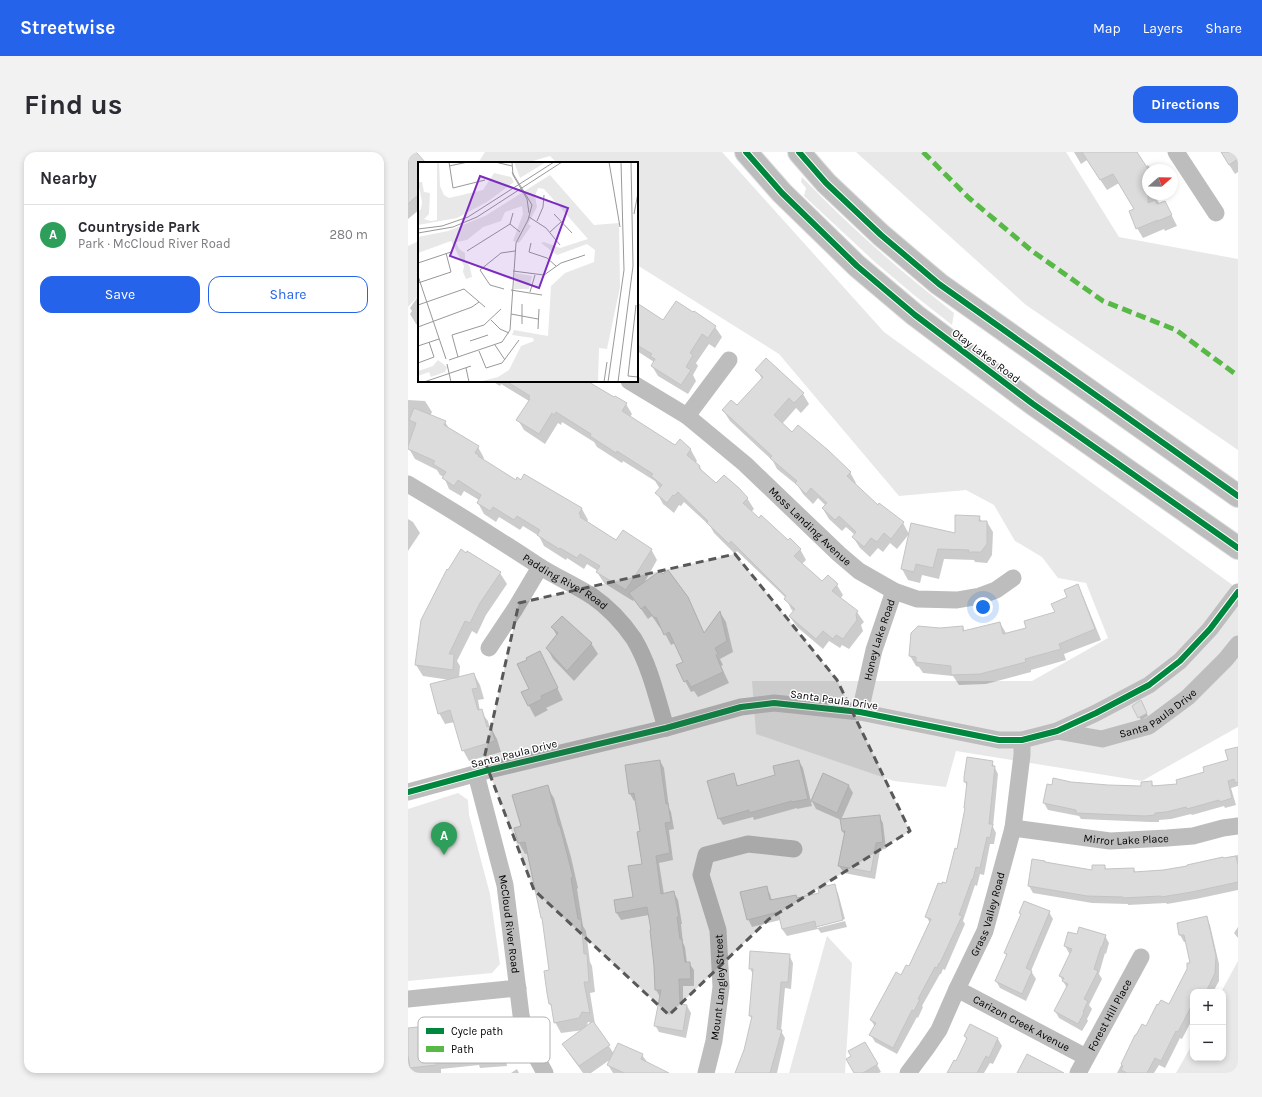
<!DOCTYPE html>
<meta charset="utf-8">
<style>
body{margin:0;font-family:Karla,sans-serif;background:#f2f2f3;color:#2b2b33}
.controls{position:absolute;right:12px;bottom:12px;display:grid;overflow:hidden;border-radius:8px;box-shadow:0 2px 6px #0003}
.controls button{width:36px;height:36px;display:grid;place-items:center;padding:0;border:0;border-bottom:1px solid #e1e1e2;background:#fff;color:#2b2b33;font:20px sans-serif}
.compass{position:absolute;left:734px;top:12px;width:36px;height:36px;border-radius:50%;background:#fff;box-shadow:0 2px 6px #0003;rotate:70deg}
.you{position:absolute;left:575px;top:455px;width:14px;height:14px;margin:-10px;border:3px solid #fff;border-radius:50%;background:#1a73e8;box-shadow:0 0 0 6px #1a73e833}
.badge{display:grid;place-items:center;width:26px;height:26px;border-radius:50%;background:#2563eb;color:#fff;font-size:13px;font-weight:700}
.pin{position:absolute;translate:-50% -33px;filter:drop-shadow(0 1px 2px #0008)}
.pin::after{content:'';position:absolute;top:21px;width:14px;height:12px;background:inherit;clip-path:polygon(0 0,100% 0,50% 100%)}
.list{margin:0;padding:0;list-style:none}
h2{display:flex;justify-content:space-between;align-items:center;height:52px;margin:0;padding:0 16px;font-size:17px}
h2 small{font-size:13px;font-weight:400;color:#7c7c81}
.list li{display:grid;grid-template-columns:26px 1fr auto;gap:12px;align-items:center;box-sizing:border-box;height:60px;padding:0 16px;border-top:1px solid #e1e1e2}
.list b{display:block;font-size:15px;white-space:nowrap}
.list p{margin:0;font-size:13px;white-space:nowrap;color:#7c7c81}
.list em{font-size:13px;font-style:normal;color:#7c7c81}
.actions{display:flex;gap:8px;padding:12px 16px}
.actions a{flex:1;padding:9px 0;border:1px solid #2563eb;border-radius:12px;text-align:center;font-size:14px;color:#2563eb}
.actions .main{background:#2563eb;color:#fff}
.map{position:relative;flex:none;width:830px;height:921px;overflow:hidden;border-radius:12px}
header{display:flex;align-items:center;gap:24px;box-sizing:border-box;height:56px;padding:0 20px;background:#2563eb;color:#fff}
header strong{font-size:19px}
nav{display:flex;gap:22px;margin-inline-start:auto;font-size:14px}
.intro{display:flex;align-items:center;justify-content:space-between;box-sizing:border-box;height:96px;padding:0 24px}
h1{margin:0;font-size:28px}
.button{padding:10px 18px;border-radius:12px;background:#2563eb;color:#fff;font-size:14px;font-weight:700}
main{display:flex;gap:24px;padding:0 24px}
aside{flex:1;background:#fff;border-radius:12px;box-shadow:0 2px 6px #0003}
.map>svg:first-child{display:block}
</style>
<header>
<strong>Streetwise</strong>
<nav><a>Map</a><a>Layers</a><a>Share</a></nav>
</header>
<div class="intro"><h1>Find us</h1><a class="button">Directions</a></div>
<main>
<aside>
<h2>Nearby<small></small></h2>
<ul class="list">
<li><span class="badge" style="background:#2e9e5b">A</span><div><b>Countryside Park</b><p>Park · McCloud River Road</p></div><em>280 m</em></li>
</ul>
<div class="actions"><a class="main">Save</a><a>Share</a></div>
</aside>
<div class="map">
<svg width="830" height="921" viewBox="0 0 830 921">
<rect width="100%" height="100%" fill="#fff"/>
<g fill="#e8e8e8">
<path d="M77,0H314L476,180L830,437V575L734,629L548,599L538,635L486,629L348,582L344,529H624L700,486L678,431L650,426L634,405L607,389L586,353L558,338L491,344L371,202L229,113V11H149L142,4L118,11H70Z"/>
<path d="M448,0H658L711,85L830,107V298L618,153Z"/>
<path d="M394,25C441,74 492,119 546,161L544,173L506,143L468,111L396,44L398,36L393,30Z"/>
<path d="M11,89V143L0,155V94Z"/>
<path d="M50,641L60,648L61,663L82,742L92,812L84,821L0,829V657Z"/>
<path d="M419,784L444,811L437,921H381Z"/>
<path d="M830,809V921H768L785,891V906H815V840H813Z"/>
</g>
<g fill="#0003" fill-rule="evenodd">
<path d="M0,0H6L15,11H11V58L0,67Z"/>
<path d="M666,0H728L737,15L740,13L744,18H740V42H745L752,52L757,50L769,74L757,79L756,77L735,86L729,76L728,57L711,31L699,38L679,8L673,12Z"/>
<path d="M813,0H830V20L827,22Z"/>
<path d="M11,143V174L8,172L2,162L4,159L2,156Z"/>
<path d="M229,152L256,169L285,162L286,160L307,175L314,185L307,196L301,192L288,211L290,214L285,223L288,229L280,242L250,224L244,214L246,210L229,199Z"/>
<path d="M349,218L395,242L401,252L393,261L388,256L374,272L384,281L442,320L448,331L446,333L470,355L472,352L495,371L501,382L489,397L482,391L475,400L470,396L462,405L452,396L445,385L447,383L438,375L434,379L421,367L415,357L418,354L410,346L405,352L395,342L390,334L369,317L365,309L322,269L315,258L329,255L354,227Z"/>
<path d="M84,229H177L218,252L224,262L222,265L268,294L272,289L283,298L289,309L287,311L292,315L295,321L308,333L339,346L346,357L343,360L380,390L392,397L398,408L394,412L414,431L420,424L429,433L435,443L432,447L449,460L456,470L453,473L455,479L441,497L434,493L432,496L421,489L415,497L389,475L382,465L386,460L383,457L378,446L329,399L327,402L306,381L302,374L276,350L273,354L271,353L266,361L255,352L249,341L252,337L247,329L215,309L214,311L189,295L186,290L154,270L153,273L150,271L137,292L116,278L110,268L121,249L93,232L92,234Z"/>
<path d="M0,248L17,249L24,260L22,264L37,270L42,278L70,295L76,306L75,308L108,329H113L146,340L174,357L180,368L179,370L208,389L243,397L249,408L235,433L285,457L296,481L312,460L318,470L325,500L312,507L315,513L313,514L321,531L290,545L286,539L283,540L277,529L276,511L267,491L263,493L254,476H252L244,464L240,467L226,447L225,449L196,431L189,420L190,419L179,412L176,417L159,406L158,408L136,394L131,384L115,374L112,378L91,365L88,370L76,362L70,351L71,348L56,339L53,344L41,337L36,325L32,323L29,318L7,307L0,295Z"/>
<path d="M571,365L574,370H579L585,380L584,403L579,411L567,410L566,408L536,407L531,427L514,423L512,431L500,428L494,417L548,383Z"/>
<path d="M0,367L5,370L12,381L0,399Z"/>
<path d="M59,400L92,421L99,432L78,463L69,482L64,479L49,509L52,514L51,526L66,522L72,533L76,547L70,548L72,559L80,569L82,576H83L89,587L93,600L61,609L55,598L47,570L37,572L31,561L42,528L15,524L8,513Z"/>
<path d="M669,434L675,444L693,488L656,502L658,508L623,518V520L578,532L551,533L545,524L515,521L511,515L508,514L502,504L532,477L555,475L557,480L592,471L598,481L619,477L648,461Z"/>
<path d="M144,475L183,491L190,502L166,529L145,507L139,496L149,484Z"/>
<path d="M138,512L155,548L138,556L140,558L127,565L114,541L122,537Z"/>
<path d="M733,550L740,564L733,568L725,554Z"/>
<path d="M830,596V634L823,636L828,653L817,656L816,654L784,663L783,662L763,667L751,668V670H742L673,667L671,664L640,658L636,651L645,634L663,631L700,634L734,635L743,630L746,635L770,633L822,609Z"/>
<path d="M252,609L256,616L261,656L263,660L266,677L261,678L265,708L251,711L256,742L266,741L270,748L274,772H273L275,791L277,795L279,811H281L286,818V834H275V853L279,854L283,861L278,886L251,880L247,873L252,845L248,838L247,814L241,763L213,768L208,760L226,746L235,712L233,680L228,648L226,649L222,642Z"/>
<path d="M391,609L395,616L404,654L389,657V656L346,668L345,665L315,673L311,666L325,623L330,634L368,624Z"/>
<path d="M584,610L590,622L585,675L588,681L586,692H582L576,723L572,722L569,734L567,733L555,769L557,772L537,818L535,817L533,822H532L514,854L515,855L510,866L509,865L489,902L467,890L463,883L467,875L463,868L493,824L502,816L522,771L518,764L539,733L550,698L558,657L559,634L557,630Z"/>
<path d="M441,634L445,641L433,668L408,657L404,649Z"/>
<path d="M139,635L146,646L163,705L170,736L169,737L175,774L178,779L182,810L184,814L187,840L182,841L187,872L186,871L206,902L234,903L240,911L257,921H205L200,913L203,907L183,921H175L162,903L156,892L176,878L153,881L147,870L145,857L142,852V819L136,769L134,766L121,701L117,702L111,691L107,676L114,675ZM180,870L184,871L178,876Z"/>
<path d="M471,664L475,671L478,697L472,698L467,727L436,721L431,714L437,683L434,679Z"/>
<path d="M830,703V738L788,747L759,752L758,751L720,753V752L684,751L625,741L621,734L625,708L685,719L696,714L699,718L726,717L728,721L744,720L780,714Z"/>
<path d="M426,734L430,741L437,767L409,773V776L437,769L439,775L413,781L410,777L379,784L374,777L372,768L344,775L340,767L358,735L362,742L364,749L389,747L413,741Z"/>
<path d="M641,760L645,767L623,819L628,827L618,849L592,836L588,829L599,804L597,801L613,763L612,761Z"/>
<path d="M798,765L802,773L811,812V829L805,840H785V866L774,887L772,886L757,916L751,913L746,921H709L728,884L762,853L783,812L778,790H776L772,783L770,772Z"/>
<path d="M830,775V786L826,781Z"/>
<path d="M669,784H697L701,791L698,802L697,801L691,822L694,827L681,853L684,857L679,867L680,869L674,879L651,866L647,859L659,836L652,824L663,802L661,801L657,794Z"/>
<path d="M381,803L385,811L383,837L377,836L373,879L377,886L369,921H328L337,899L344,868L342,863L345,823L342,816Z"/>
<path d="M90,868L95,878L99,914L72,916L71,913L33,917V921H0V876L57,870Z"/>
<path d="M563,873L590,887L594,894L585,912L582,911L576,921H539L548,911L559,888L557,884Z"/>
<path d="M457,891L473,920L471,921H447L444,904Z"/>
<path d="M109,917L111,921H103Z"/>
</g>
<g fill="#dcdcdc" stroke="#c4c4c4">
<path d="M0,0H8L18,11H11V42L0,52Z"/>
<path d="M674,0H729L740,17V51L747,48L749,52L757,49L764,63L750,69V68L728,77L721,59L726,57L705,22L692,28Z"/>
<path d="M813,0H830V7L821,13Z"/>
<path d="M268,149L285,160L286,159L308,174L300,186L294,182L282,201L285,203L278,215L283,218L273,233L243,214L247,207L242,204L244,202L229,193V151L255,168Z"/>
<path d="M358,206L396,241L386,251L381,246L366,263L384,280L390,273L420,298L443,320L439,324L470,353L471,351L496,370L483,387L476,381L469,390L463,386L456,395L444,385L448,380L431,364L427,368L414,356L419,351L403,336L398,342L387,331L389,329L362,306L364,304L314,258L323,248L329,253L355,225L347,218Z"/>
<path d="M98,229H179L206,245L207,244L219,251L214,259L267,293L272,287L283,297L279,303L292,314L291,316L308,331L316,323L331,336L340,346L335,351L351,366L353,363L380,388L382,386L393,397L386,404L414,429L420,423L430,432L424,439L450,459L448,462L449,468L435,487L428,483L425,487L415,479L408,487L381,464L387,457L376,447L378,444L323,389L321,392L298,370L300,369L270,340L266,344L265,343L259,351L247,341L254,333L243,324L245,322L209,299L208,301L182,284L183,282L148,260L146,263L144,261L131,282L108,268L122,247L120,246L122,244Z"/>
<path d="M6,256L38,269L36,273L71,294L67,301L71,303L70,304L108,328L109,325L113,328L116,322L174,356L171,362L173,363L172,365L208,388L215,378L244,397L218,438L188,420L192,414L172,402L169,406L152,396L151,397L129,383L132,378L109,364L106,368L85,355L82,359L69,351L73,343L50,328L46,334L34,326L38,320L25,312L27,309L0,297V294L8,271L1,268Z"/>
<path d="M547,363L572,364L571,369H579V392L573,400H560L561,398L530,397L525,416L508,412L506,420L493,417L503,371L547,381Z"/>
<path d="M53,397L58,401L59,399L93,420L72,451L62,471L57,469L41,502H46L45,518L7,513L13,468L39,417L40,418Z"/>
<path d="M260,418L280,445L296,481L312,459L319,489L307,496L310,502L308,503L315,520L283,535L279,528L276,530L268,513L275,510L261,480L256,483L248,465L246,466L237,454L233,457L221,441L252,419L255,422Z"/>
<path d="M670,432L687,477L651,492L653,497L617,507L618,510L572,522L543,523V514L508,510V505L501,504L503,481L510,474L532,476L555,474V479L592,470L595,482L618,476L616,469L647,460L643,452L659,445L656,438Z"/>
<path d="M154,464L184,491L159,519L138,496L150,481L143,475Z"/>
<path d="M132,499L150,536L133,544L134,547L120,554L113,540L121,537L109,512L119,508L118,506Z"/>
<path d="M66,521L70,536L64,537L70,558L74,557L79,575L83,574L87,589L54,599L42,558L30,562L22,532Z"/>
<path d="M733,548L739,561L730,566L724,554Z"/>
<path d="M830,595V630L827,631L826,627L820,629L824,646L812,650L811,648L779,657L778,655L758,660L747,661V663L737,664L668,661V658L635,651L639,632L644,633L645,626L663,630L700,633L733,634V630L744,629V634L769,632L768,628L796,620L795,615L820,608L817,598Z"/>
<path d="M559,605L585,609L584,614H587L581,672H585L582,686L579,685L572,716L568,715L565,727H564L551,763L554,764L532,811H531L529,816L527,815L510,847H512L506,859L504,858L485,896L461,883L468,871L462,868L488,820L493,823L498,813L501,814L523,767L517,765L530,731L534,732V730L538,731L547,696L549,697L557,656H556L559,630H556V625Z"/>
<path d="M252,608L258,652L260,651L263,670L257,671L262,701L248,704L253,742L266,739L271,765H269L272,787H274L277,810H282L283,827H271L272,852L279,853L275,879L246,874L253,838H247L246,814L242,778H243L239,755L208,761L206,748L225,745L220,714L234,712L229,680L232,679L226,641L221,642L217,613Z"/>
<path d="M391,608L400,647L384,650V649L341,661V658L310,667L299,629L326,621L329,634L367,623L365,614Z"/>
<path d="M415,621L441,633L429,661L403,649Z"/>
<path d="M140,633L151,674H152L165,725L163,726L170,767H173L176,802H179L181,830H176L182,861L174,860L171,866L146,871L143,852H141L139,841L136,819L141,818L134,766H133L117,690L110,691L106,676L113,674L104,643Z"/>
<path d="M472,663L475,690L468,691L463,720L430,714L437,679H434L432,667Z"/>
<path d="M828,704L830,713V730L784,740L753,745V744L715,746V745L679,744L620,734L624,707L637,709V710L684,718V713H697V717L726,716V720L755,718L779,714V713L815,705L816,706Z"/>
<path d="M427,732L435,768L408,775L407,769L374,777L370,760L339,768L332,740L359,734L362,748L388,743L389,746L411,741L410,736Z"/>
<path d="M616,749L642,759L618,816L624,819L614,842L587,829L599,802L596,801L613,762L611,761Z"/>
<path d="M799,764L808,804L807,821L798,840H785V851L770,880L768,879L753,909L747,906L739,921H719L713,918L715,914L713,912L727,883H728L734,872L738,874L749,852L750,853L753,848L761,852L779,817V811H782L776,783H771L769,771Z"/>
<path d="M671,775L698,783L694,795H693L686,817L690,819L676,847L680,849L675,860L676,861L670,872L646,859L660,832L654,829L656,826L651,824L664,797L656,794L660,780L669,782Z"/>
<path d="M342,799L382,802L380,830H373L369,877L374,878L362,921H327L336,898L344,864H341L345,817H341Z"/>
<path d="M57,867V869L90,867L94,904L66,906L65,903L28,907V913L2,916L0,903V876L29,873V870Z"/>
<path d="M185,869L202,893L171,914L154,892Z"/>
<path d="M562,872L590,886L581,906L578,904L569,921H539L546,908L548,909L559,886L556,884Z"/>
<path d="M457,890L470,912L455,921H446L438,907L443,904L440,899Z"/>
<path d="M210,891L235,902L233,907L261,921H216L199,913Z"/>
<path d="M619,902L656,921H609Z"/>
</g>
<g fill="none" stroke-linecap="round" stroke-linejoin="round">
<g stroke="#dbdbdb" stroke-width="24">
<g id="major">
<path d="M338,0L374,41L449,114L507,163L625,252L830,396"/>
<path d="M391,0L418,31L473,83L531,132L830,344"/>
</g>
</g>
<g stroke="#bdbdbd" stroke-width="17">
<path d="M768,0L808,61"/>
<path id="s1" d="M221,229L279,264L337,312L431,402L451,419L486,439L509,447L549,448L572,444L588,438L605,426"/>
<path d="M279,264L321,208"/>
<path id="s2" d="M0,332C44,358 88,386 131,414C148,425 167,433 184,444C200,455 215,471 226,487C242,514 249,546 258,576"/>
<path d="M81,496L107,457L132,415"/>
<path id="s3" d="M452,560L466,498L486,439"/>
<path id="s4" d="M649,579L694,587L741,574L780,545L818,507L830,492"/>
<path id="s5" d="M68,622L97,733L113,863L118,886L137,921"/>
<path d="M0,640L81,618L258,576L333,555L366,551L452,560L591,588H614L649,579L688,561L741,533L772,509L802,477L830,440"/>
<path id="s6" d="M605,676L702,689L759,686L785,684L815,676L830,674"/>
<path id="s7" d="M549,837L678,905"/>
<path d="M0,847L110,836"/>
<path id="s8" d="M298,921L306,889L313,835L310,778L293,723L298,703L340,692L386,697"/>
<path id="s9" d="M500,921L518,897L531,878L549,837L577,779L605,676L614,603V588"/>
<path id="s10" d="M670,921L733,805"/>
</g>
<use href="#major" stroke="#bdbdbd" stroke-width="22"/>
<path stroke="#58b947" stroke-width="5" stroke-dasharray="10 5" stroke-linecap="butt" d="M515,0L561,46L624,99L695,149L768,178L830,224"/>
<g stroke="#fff" stroke-width="8">
<g id="cycleway">
<path d="M338,0L374,41L449,114L507,163L625,252L830,396"/>
<path d="M391,0L418,31L473,83L531,132L830,344"/>
<path d="M0,640L81,618L258,576L333,555L366,551L452,560L591,588H614L649,579L688,561L741,533L772,509L802,477L830,440"/>
</g>
</g>
<use href="#cycleway" stroke="#00873e" stroke-width="6"/>
</g>
<path fill="#595959" fill-opacity="0.2" stroke="#595959" stroke-width="3" stroke-dasharray="8 5" stroke-linejoin="round" d="M327,402L429,528L502,679L361,767L261,863L126,738L76,607L111,451Z"/>
<g text-anchor="middle" dominant-baseline="central" stroke-width="3" stroke-linejoin="round" paint-order="stroke">
<g font-size="11" fill="#000" stroke="#fff">
<text transform="translate(578 204) rotate(37)">Otay Lakes Road</text>
<text stroke="none"><textPath href="#s1" startOffset="233">Moss Landing Avenue</textPath></text>
<text stroke="none"><textPath href="#s2" startOffset="185">Padding River Road</textPath></text>
<text stroke="none"><textPath href="#s3" startOffset="75">Honey Lake Road</textPath></text>
<text transform="translate(426 548) rotate(8)">Santa Paula Drive</text>
<text stroke="none"><textPath href="#s4" startOffset="108">Santa Paula Drive</textPath></text>
<text transform="translate(106 602) rotate(-14)">Santa Paula Drive</text>
<text stroke="none"><textPath href="#s6" startOffset="114">Mirror Lake Place</textPath></text>
<text stroke="none"><textPath href="#s9" startOffset="179">Grass Valley Road</textPath></text>
<text stroke="none"><textPath href="#s5" startOffset="154">McCloud River Road</textPath></text>
<text stroke="none"><textPath href="#s8" startOffset="87">Mount Langley Street</textPath></text>
<text stroke="none"><textPath href="#s10" startOffset="66">Forest Hill Place</textPath></text>
<text stroke="none"><textPath href="#s7" startOffset="73">Carizon Creek Avenue</textPath></text>
</g>
</g>
<g transform="translate(10 10)">
<rect width="220" height="220" fill="#fff"/>
<path d="M19,0H21L22,24L26,33L31,36L65,28L76,11L93,15L96,20L69,40L39,56L0,63V50L3,47L4,40L0,20H4L6,30L12,31L11,52L6,57L13,59L19,58ZM96,0H128L102,16ZM132,13L176,63L201,61L202,125L189,187L181,186L180,220H60L80,215L91,208L103,184L116,179L115,176L94,173L96,168L130,174L133,124L147,111L176,100L177,88L169,82L139,93L123,81L126,80L142,86L170,77L126,27L120,26L117,34L119,45L110,62L113,64L101,81L95,79L105,52L104,44L87,50L83,59L65,65L49,78L38,80L41,87L47,91V98L52,105L54,115L48,117L45,110L46,104L33,79L0,91V75L30,69L67,54ZM97,111L114,114L111,127H96ZM20,198L29,205L27,210L13,215L11,210L0,214V209L15,204Z" fill="#e8e8e8"/>
<path fill="none" stroke="#999" stroke-width="1" d="M31,0L35,26L67,18M77,0L94,4M94,0L95,13L109,37L111,51M191,0L202,65M31,4L50,0M136,52L154,71M216,52L220,31M111,55L128,66L142,83M119,59L125,45L126,33M92,62L102,70M0,67L24,64L50,55L136,0M132,70L143,60M0,71L35,65L59,55L144,0M113,81L111,90L129,96L138,104M49,89L92,62L95,51M0,101L33,90M95,109L126,113L143,101L167,93M0,114L28,197M0,121L33,110L28,91M86,127L72,123L62,108L83,91L97,89M93,128L124,133M112,130L117,113M0,143L46,127L67,145M218,143L210,214L220,215M93,152L120,157M73,158L82,167L91,171M104,162V142M0,165L54,145L61,140M120,167L121,147M52,179L70,173M77,183L87,198M0,184L21,177M61,189L68,206L84,201L101,178M40,195L34,173L66,163L83,147M31,198L84,180L92,168L98,81L110,58L114,43L94,10M0,201L16,195L11,180M29,202L33,220M48,206L51,220M6,220L53,204M186,220L189,200M190,220L206,108L203,0M200,220L215,104L213,0"/>
<path fill="#7b2cbf" fill-opacity="0.15" stroke="#7b2cbf" stroke-width="2" d="M62,14L150,46L121,126L32,94Z"/>
<rect width="220" height="220" fill="none" stroke="#000" stroke-width="2"/>
</g>
<rect x="10" y="865" width="132" height="46" rx="6" fill="#fff" stroke="#b2b2b2" stroke-width="1"/>
<rect x="18" y="876" width="18" height="6" fill="#00873e"/>
<rect x="18" y="894" width="18" height="6" fill="#58b947"/>
<g font-size="11" fill="#000">
<text x="43" y="883">Cycle path</text>
<text x="43" y="901">Path</text>
</g>
</svg>
<div class="controls">
<button>+</button>
<button>−</button>
</div>
<svg class="compass" viewBox="-18 -18 36 36"><path d="M0-13l5 13h-10z" fill="#e53935"/><path d="M0 13l5-13h-10z" fill="#7c7c81"/></svg>
<div class="you"></div>
<div class="pin badge" style="left:36px;top:703px;background:#2e9e5b">A</div>
</div>
</main>
